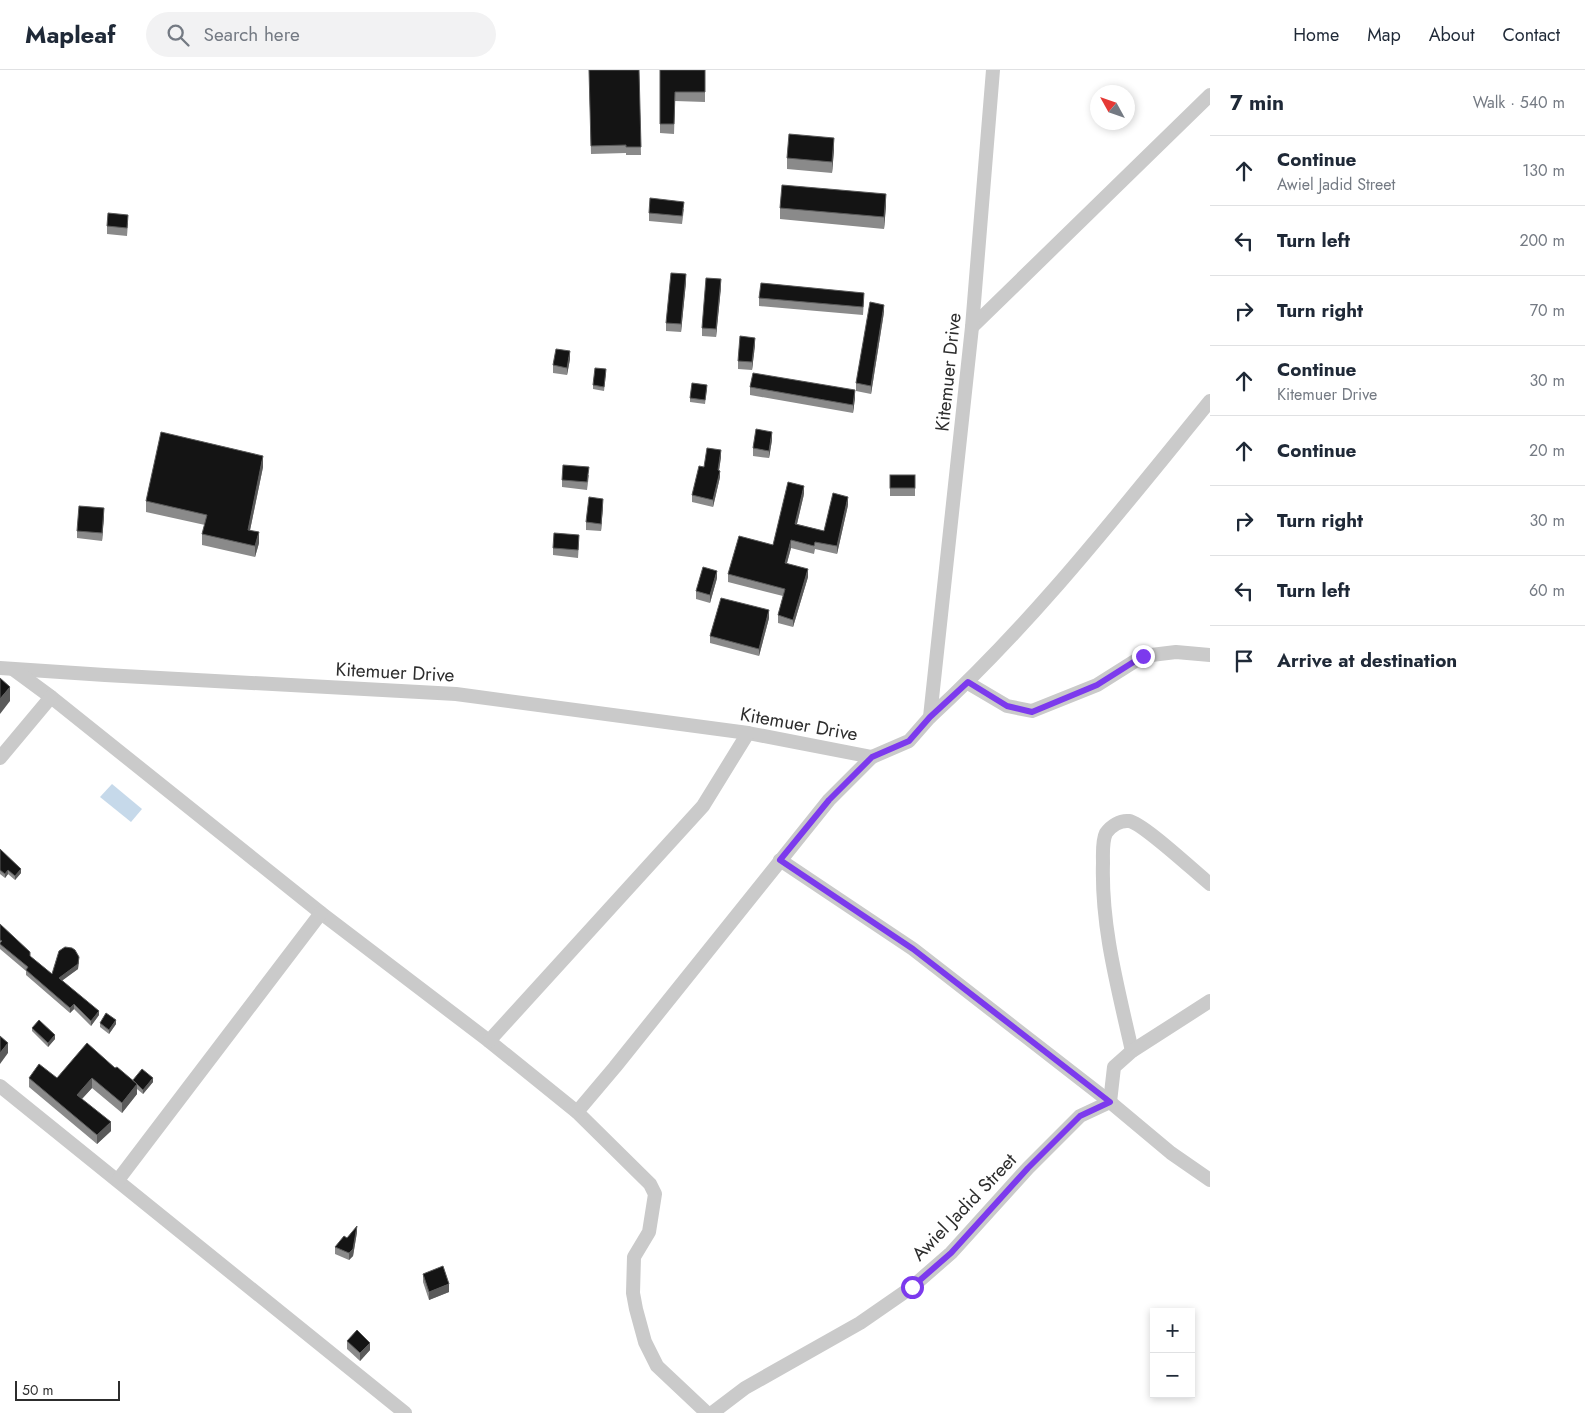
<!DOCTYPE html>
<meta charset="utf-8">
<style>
body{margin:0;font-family:Jost,sans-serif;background:#f2f2f3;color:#1f2937}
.controls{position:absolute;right:15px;bottom:15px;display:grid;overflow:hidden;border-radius:0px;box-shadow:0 2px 8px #0003}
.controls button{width:45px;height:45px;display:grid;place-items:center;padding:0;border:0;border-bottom:1px solid #e0e1e3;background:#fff;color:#1f2937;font:25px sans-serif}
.compass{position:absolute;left:1090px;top:15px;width:45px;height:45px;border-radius:50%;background:#fff;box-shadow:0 2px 8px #0003;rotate:310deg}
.scale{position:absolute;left:15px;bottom:12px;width:105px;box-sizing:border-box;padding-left:5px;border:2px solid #2d2d2d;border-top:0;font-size:14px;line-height:18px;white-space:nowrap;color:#2d2d2d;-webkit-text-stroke:4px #fff;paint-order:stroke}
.stop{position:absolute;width:15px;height:15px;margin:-11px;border:4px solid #7c3aed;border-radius:50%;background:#fff}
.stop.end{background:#7c3aed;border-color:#fff;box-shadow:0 1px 5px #0008}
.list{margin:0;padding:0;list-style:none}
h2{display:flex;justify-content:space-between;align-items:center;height:65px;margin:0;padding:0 20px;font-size:21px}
h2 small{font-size:16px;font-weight:400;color:#747a83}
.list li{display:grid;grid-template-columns:32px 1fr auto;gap:15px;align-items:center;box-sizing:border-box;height:70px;padding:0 20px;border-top:1px solid #e0e1e3}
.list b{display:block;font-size:19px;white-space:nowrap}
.list p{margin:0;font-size:16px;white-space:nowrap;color:#747a83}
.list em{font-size:16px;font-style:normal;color:#747a83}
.icon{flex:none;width:28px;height:28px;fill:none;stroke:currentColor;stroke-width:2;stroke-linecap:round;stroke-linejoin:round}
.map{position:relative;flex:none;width:1210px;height:1343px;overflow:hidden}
header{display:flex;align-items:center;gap:30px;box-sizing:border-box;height:70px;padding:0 25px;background:#fff;border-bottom:1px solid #e0e1e3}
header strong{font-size:24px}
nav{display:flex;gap:28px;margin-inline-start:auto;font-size:18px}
.search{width:350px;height:45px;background:#f2f2f3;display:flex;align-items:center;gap:12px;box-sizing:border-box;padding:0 18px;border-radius:28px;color:#747a83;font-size:19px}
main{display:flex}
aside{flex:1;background:#fff}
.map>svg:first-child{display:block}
</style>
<header>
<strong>Mapleaf</strong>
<div class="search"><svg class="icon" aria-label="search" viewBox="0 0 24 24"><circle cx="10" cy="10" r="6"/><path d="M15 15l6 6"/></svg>Search here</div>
<nav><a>Home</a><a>Map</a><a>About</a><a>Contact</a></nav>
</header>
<main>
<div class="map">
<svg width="1210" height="1343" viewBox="0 0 1210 1343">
<rect width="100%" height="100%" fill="#fff"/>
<path fill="#c6d9ea" d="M112,714L142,739L131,752L100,727Z"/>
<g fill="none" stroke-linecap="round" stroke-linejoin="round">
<g stroke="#cacaca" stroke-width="14">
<path d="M972,257L1210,25"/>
<path d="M0,598L105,605L456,624L748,663L872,687L909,671L930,647L972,257L993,0"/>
<path d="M13,599L51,627L321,843L489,971L577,1042L650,1114L655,1124L649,1162L634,1187L633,1223L636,1239L645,1272L657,1296L707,1343"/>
<path d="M968,613L1007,636L1032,641L1097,615L1143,586L1176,582L1210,585"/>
<path d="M930,647C1034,552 1121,440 1210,331"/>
<path d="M0,688L51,627"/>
<path d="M780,790L913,879L1110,1032L1171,1083L1210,1110"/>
<path d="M489,971L703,736L748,663"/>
<path d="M1132,981C1118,918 1101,857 1103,793C1103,784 1102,771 1106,763C1111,756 1120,750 1129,751C1143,753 1196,803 1210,814"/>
<path d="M0,1016L405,1343"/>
<path d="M1110,1032L1114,997L1132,981L1210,931"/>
<path d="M577,1042L615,997L829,730L872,687"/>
<path d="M118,1110L321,843"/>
<path d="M712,1343L745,1318L860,1253L912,1217L951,1183L1028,1098L1080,1046L1110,1032"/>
</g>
</g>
<g fill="#8a8a8a">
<path d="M589,0H639L641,85H626V83L591,84Z"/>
<path d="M660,0H705V32L675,31L674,64L660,63Z"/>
<path d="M834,80L832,103L787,99V88Z"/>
<path d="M886,136L884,159L780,149V138Z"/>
<path d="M684,139L682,154L649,151V143Z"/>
<path d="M128,153L127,166L107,164V156Z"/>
<path d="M686,212L681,262L666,261V253Z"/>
<path d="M721,217L716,267L702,266V258Z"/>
<path d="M759,228L864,230L863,245L759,236Z"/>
<path d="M884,242L871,324L856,321V313Z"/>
<path d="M755,275L752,300L738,299V291Z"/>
<path d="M570,289L567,305L553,303V295Z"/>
<path d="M606,303L604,321L593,319V315Z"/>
<path d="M750,317L855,328L853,343L750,325Z"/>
<path d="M707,319L705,334L690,332V328Z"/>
<path d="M772,370L769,388L753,386V378Z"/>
<path d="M721,387L719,400L720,407L713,437L692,432V425L704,397Z"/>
<path d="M263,397L250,460L259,473L255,487L202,475V464L205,455L146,442V431Z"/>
<path d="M589,405L587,420L562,417V410Z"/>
<rect x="890" y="405" width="25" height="21"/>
<path d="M804,424L797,454L824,461L848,435L837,484L815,479L814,484L791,478L787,493L808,507L793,557L778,553V545L783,526L728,512V504L773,475Z"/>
<path d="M603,436L601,461L586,460V452Z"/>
<path d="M104,446L102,471L77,468V461Z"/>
<path d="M579,473L578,488L553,485V478Z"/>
<path d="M717,508L710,533L696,529V521Z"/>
<path d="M769,548L759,586L710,573V566Z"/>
<path d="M0,779L21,803L15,810L8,804L5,808L0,804Z"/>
<path d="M0,854L30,886L52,904L79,892L78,899L62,910L99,945L91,956L74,939L70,943L26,905V901L0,879Z"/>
<path d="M100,953L116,954L109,964L100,957Z"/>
<path d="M32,958L55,969L48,977L32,961Z"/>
<path d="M115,998L133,1010L153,1012L143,1024L137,1019V1024L122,1043L92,1018L82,1029L111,1061L97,1074L29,1017V1008H57Z"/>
<path d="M357,1162L353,1186L349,1190L335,1184V1177L347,1168Z"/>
<path d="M423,1204L449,1222L429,1230L423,1212Z"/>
<path d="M347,1271L370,1280L360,1291L347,1279Z"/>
</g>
<g fill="#5a5a5a">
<path d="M834,68V80L832,103V92Z"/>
<path d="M886,124V136L884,159V147Z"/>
<path d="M686,204V212L681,262V254Z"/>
<path d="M721,209V217L716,267V259Z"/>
<path d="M884,235V242L871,324V316Z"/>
<path d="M755,268V275L752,300V292Z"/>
<path d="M570,281V289L567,305V298Z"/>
<path d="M855,320V328L853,343V335Z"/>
<path d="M772,362V370L769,388V381Z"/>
<path d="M721,380V387L718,407V400Z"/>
<path d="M263,386V397L248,470V460Z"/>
<path d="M720,401V407L713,437V430Z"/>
<path d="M804,416V424L795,462V454Z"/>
<path d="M848,427V435L837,484V476Z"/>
<path d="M603,429V436L601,461V454Z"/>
<path d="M104,438V446L102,471V463Z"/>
<path d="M259,462V473L255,487V476Z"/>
<path d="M791,470V478L785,500V493Z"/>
<path d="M808,499V507L793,557V550Z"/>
<path d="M717,501V508L710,533V525Z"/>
<path d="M769,540V548L759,586V579Z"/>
<path d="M10,617V631L0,644V629Z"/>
<path d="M21,799V803L15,810V806Z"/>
<path d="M8,800V804L5,808V804Z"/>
<path d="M79,887L78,899L59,913V908Z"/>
<path d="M74,934V939L70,943V938Z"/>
<path d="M99,941V945L91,956V951Z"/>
<path d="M116,950V954L109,964V960Z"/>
<path d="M55,965V969L48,977V973Z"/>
<path d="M8,973V983L0,994V983Z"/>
<path d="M92,1008V1018L77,1034V1025Z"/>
<path d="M153,1008V1012L143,1024V1020Z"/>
<path d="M137,1014V1024L122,1043V1033Z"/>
<path d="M111,1052V1061L97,1074V1065Z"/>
<path d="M357,1156V1162L353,1186L349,1190V1183Z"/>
<path d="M449,1214V1222L429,1230V1222Z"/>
<path d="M370,1273V1280L360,1291V1283Z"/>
</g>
<g fill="#141414" stroke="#5a5a5a">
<path d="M589,0H639L641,77H626V75L591,76Z"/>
<path d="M660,0H705V22H675L674,54H660Z"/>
<path d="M789,64L834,68L832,92L787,88Z"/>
<path d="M782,115L886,124L884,147L780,138Z"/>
<path d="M650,128L684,132L682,146L649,143Z"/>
<path d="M108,143L128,145L127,158L107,156Z"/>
<path d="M671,203L686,204L681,254L666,253Z"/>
<path d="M706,208L721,209L716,259L702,258Z"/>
<path d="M761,213L864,223L863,237L759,228Z"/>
<path d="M870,232L884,235L871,316L856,313Z"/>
<path d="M740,266L755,268L752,292L738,291Z"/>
<path d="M556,279L570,281L567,298L553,295Z"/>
<path d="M595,298L606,299L604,317L593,315Z"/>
<path d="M753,303L855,320L853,335L750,317Z"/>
<path d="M692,313L707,315L705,330L690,328Z"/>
<path d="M756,359L772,362L769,381L753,378Z"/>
<path d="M161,362L263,386L248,460L259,462L255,476L202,464L207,445L146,431Z"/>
<path d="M707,378L721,380L718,400L720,401L713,430L692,425L699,396L704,397Z"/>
<path d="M563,395L589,397L587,412L562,410Z"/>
<rect x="890" y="405" width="25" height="13"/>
<path d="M788,412L804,416L795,454L824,461L833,423L848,427L837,476L815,472L814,476L791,470L785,493L808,499L793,550L778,545L785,519L728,504L739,466L773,475Z"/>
<path d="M589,427L603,429L601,454L586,452Z"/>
<path d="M79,436L104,438L102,463L77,461Z"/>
<path d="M554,463L579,465L578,480L553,478Z"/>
<path d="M703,497L717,501L710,525L696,521Z"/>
<path d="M721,528L769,540L759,579L710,566Z"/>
<path d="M0,608L10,617L0,629Z"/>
<path d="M0,779L21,799L15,806L8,800L5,804L0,800Z"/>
<path d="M0,854L30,882V886L52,904L59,881L65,877L72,878L75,880L79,887L78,894L59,908L99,941L91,951L74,934L70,938L26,900L28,897L0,874V873L2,871L0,870Z"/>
<path d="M106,943L116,950L109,960L100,953Z"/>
<path d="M39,950L55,965L48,973L32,958Z"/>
<path d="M0,966L8,973L0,983Z"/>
<path d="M87,973L115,998L117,997L137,1014L122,1033L92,1008L77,1025L111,1052L97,1065L29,1008L39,994L57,1008Z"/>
<path d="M142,999L153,1008L143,1020L133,1010Z"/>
<path d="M357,1156L353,1179L349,1183L335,1177L344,1166L347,1168Z"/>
<path d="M443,1196L449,1214L429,1222L423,1204Z"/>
<path d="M357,1260L370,1273L360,1283L347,1271Z"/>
</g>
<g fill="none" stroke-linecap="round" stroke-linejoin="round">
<path stroke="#7c3aed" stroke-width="6" d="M912,1217L951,1183L1028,1098L1080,1046L1110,1032L913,879L780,790L829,730L872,687L909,671L930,647L968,612L1007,636L1032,642L1097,615L1143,586"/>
</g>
<g text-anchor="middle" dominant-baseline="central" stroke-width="5" stroke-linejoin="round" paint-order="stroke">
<g font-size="19" fill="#2d2d2d" stroke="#fff">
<text transform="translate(948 302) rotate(-84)">Kitemuer Drive</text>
<text transform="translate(395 602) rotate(3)">Kitemuer Drive</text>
<text transform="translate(799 654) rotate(10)">Kitemuer Drive</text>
<text transform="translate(964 1137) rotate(-46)">Awiel Jadid Street</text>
</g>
</g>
</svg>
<div class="controls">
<button>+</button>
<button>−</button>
</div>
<svg class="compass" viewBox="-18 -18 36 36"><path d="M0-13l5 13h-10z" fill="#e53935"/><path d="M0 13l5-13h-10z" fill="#747a83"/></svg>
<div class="scale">50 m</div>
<div class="stop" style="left:912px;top:1217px"></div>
<div class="stop end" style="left:1143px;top:586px"></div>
</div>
<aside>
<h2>7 min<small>Walk · 540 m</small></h2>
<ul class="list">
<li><svg class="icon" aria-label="ahead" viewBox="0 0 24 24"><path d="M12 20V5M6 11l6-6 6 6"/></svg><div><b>Continue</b><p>Awiel Jadid Street</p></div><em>130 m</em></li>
<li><svg class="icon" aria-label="left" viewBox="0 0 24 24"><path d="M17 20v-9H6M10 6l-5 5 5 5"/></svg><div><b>Turn left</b></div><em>200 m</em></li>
<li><svg class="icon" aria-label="right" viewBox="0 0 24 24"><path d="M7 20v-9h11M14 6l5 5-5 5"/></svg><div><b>Turn right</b></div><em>70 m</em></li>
<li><svg class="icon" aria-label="ahead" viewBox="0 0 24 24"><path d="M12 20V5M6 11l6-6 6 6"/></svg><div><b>Continue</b><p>Kitemuer Drive</p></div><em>30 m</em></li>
<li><svg class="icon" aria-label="ahead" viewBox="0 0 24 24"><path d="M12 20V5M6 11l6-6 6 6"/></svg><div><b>Continue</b></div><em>20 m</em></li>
<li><svg class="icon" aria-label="right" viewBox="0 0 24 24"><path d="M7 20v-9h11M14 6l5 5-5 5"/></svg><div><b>Turn right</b></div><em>30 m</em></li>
<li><svg class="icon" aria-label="left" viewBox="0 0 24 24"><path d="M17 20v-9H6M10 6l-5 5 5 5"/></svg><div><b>Turn left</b></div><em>60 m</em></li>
<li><svg class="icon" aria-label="arrive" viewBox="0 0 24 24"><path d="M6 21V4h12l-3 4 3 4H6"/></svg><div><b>Arrive at destination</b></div></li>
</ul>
</aside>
</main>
